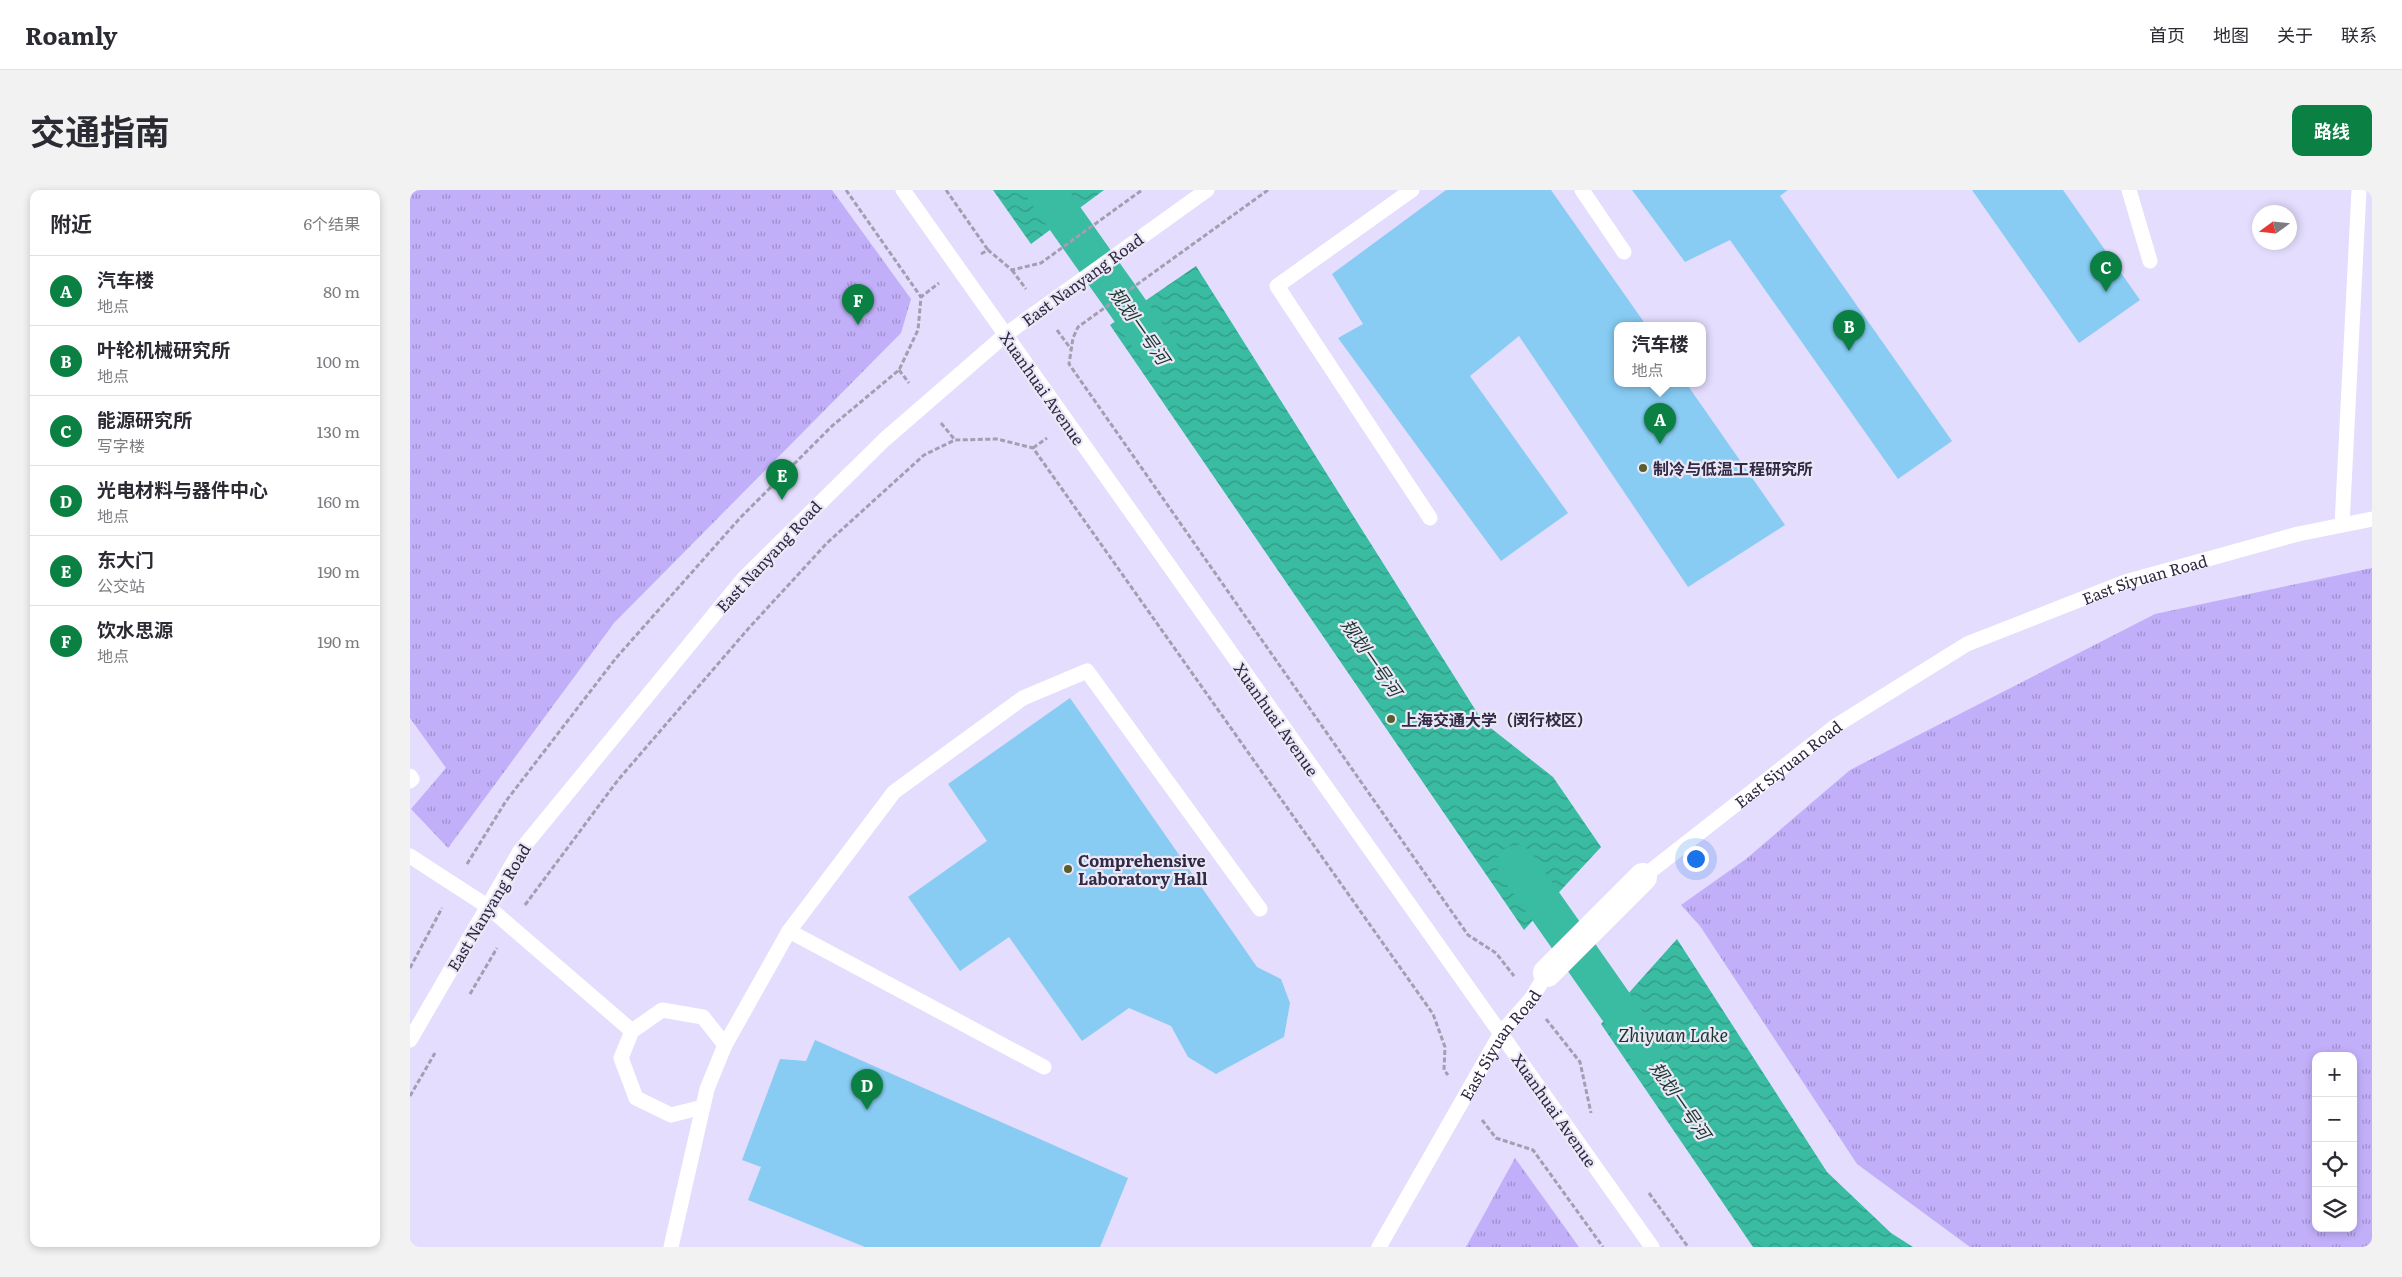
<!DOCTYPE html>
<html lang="zh">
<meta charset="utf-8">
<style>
body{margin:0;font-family:Literata,"Noto Sans SC",serif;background:#f2f2f3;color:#2b2b33}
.controls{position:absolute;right:15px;bottom:15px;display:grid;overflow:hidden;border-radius:10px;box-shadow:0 2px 8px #0003}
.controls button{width:45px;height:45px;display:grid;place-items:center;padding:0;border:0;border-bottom:1px solid #e1e1e2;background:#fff;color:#2b2b33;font:25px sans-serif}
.compass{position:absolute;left:1842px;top:15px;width:45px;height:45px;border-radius:50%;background:#fff;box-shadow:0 2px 8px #0003;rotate:255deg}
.you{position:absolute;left:1285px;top:668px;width:18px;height:18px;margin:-12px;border:4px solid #fff;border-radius:50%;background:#1a73e8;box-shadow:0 0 0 8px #1a73e833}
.badge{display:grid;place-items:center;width:32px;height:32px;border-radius:50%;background:#0b8043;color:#fff;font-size:16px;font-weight:700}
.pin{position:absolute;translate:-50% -41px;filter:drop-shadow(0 1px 2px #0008)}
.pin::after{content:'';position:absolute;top:26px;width:18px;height:15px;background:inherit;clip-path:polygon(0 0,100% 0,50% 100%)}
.popup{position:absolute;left:1204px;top:132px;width:92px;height:65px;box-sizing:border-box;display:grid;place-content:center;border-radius:10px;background:#fff;filter:drop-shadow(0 1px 4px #0005);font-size:16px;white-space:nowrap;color:#7c7c81}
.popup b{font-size:19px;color:#2b2b33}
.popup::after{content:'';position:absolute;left:50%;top:100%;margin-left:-10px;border:10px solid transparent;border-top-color:#fff}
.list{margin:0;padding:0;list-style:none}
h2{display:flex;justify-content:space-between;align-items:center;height:65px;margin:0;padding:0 20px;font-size:21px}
h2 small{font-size:16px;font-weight:400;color:#7c7c81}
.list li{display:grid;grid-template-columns:32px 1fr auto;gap:15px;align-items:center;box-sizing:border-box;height:70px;padding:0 20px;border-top:1px solid #e1e1e2}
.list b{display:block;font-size:19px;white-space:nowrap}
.list p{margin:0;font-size:16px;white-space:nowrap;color:#7c7c81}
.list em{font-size:16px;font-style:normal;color:#7c7c81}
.icon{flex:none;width:28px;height:28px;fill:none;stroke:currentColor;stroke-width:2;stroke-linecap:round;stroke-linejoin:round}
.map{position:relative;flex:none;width:1962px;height:1057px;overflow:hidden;border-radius:10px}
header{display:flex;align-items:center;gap:30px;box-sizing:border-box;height:70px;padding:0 25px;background:#fff;border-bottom:1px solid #e1e1e2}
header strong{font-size:24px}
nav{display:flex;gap:28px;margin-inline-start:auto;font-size:18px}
.intro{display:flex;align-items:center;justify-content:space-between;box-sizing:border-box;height:120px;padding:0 30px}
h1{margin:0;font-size:35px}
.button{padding:12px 22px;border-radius:10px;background:#0b8043;color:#fff;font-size:18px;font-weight:700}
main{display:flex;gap:30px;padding:0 30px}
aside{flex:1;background:#fff;border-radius:10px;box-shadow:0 2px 8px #0003}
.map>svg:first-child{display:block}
</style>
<header>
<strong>Roamly</strong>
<nav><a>首页</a><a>地图</a><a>关于</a><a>联系</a></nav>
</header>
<div class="intro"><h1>交通指南</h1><a class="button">路线</a></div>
<main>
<aside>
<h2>附近<small>6个结果</small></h2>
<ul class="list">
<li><span class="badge">A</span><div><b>汽车楼</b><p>地点</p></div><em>80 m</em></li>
<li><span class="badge">B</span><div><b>叶轮机械研究所</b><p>地点</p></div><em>100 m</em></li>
<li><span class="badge">C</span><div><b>能源研究所</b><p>写字楼</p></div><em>130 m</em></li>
<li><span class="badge">D</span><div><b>光电材料与器件中心</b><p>地点</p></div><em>160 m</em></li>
<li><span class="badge">E</span><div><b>东大门</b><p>公交站</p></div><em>190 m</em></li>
<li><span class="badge">F</span><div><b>饮水思源</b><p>地点</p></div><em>190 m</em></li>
</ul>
</aside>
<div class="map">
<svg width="1962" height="1057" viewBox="0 0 1962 1057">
<defs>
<pattern id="grass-tufts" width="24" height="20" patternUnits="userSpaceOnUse" patternTransform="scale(1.25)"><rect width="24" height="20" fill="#c2aff9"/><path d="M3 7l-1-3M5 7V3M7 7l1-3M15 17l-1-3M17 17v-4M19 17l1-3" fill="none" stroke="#9e8ecb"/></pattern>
<pattern id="water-waves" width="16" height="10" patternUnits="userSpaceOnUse" patternTransform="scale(1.25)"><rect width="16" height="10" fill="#39bca1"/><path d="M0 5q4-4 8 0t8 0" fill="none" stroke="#319985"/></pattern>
</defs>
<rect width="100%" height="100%" fill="#ebe8f6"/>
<path fill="#e4ddfd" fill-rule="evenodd" d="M0,0H1962V1057H0ZM1850,22H1880V52H1850ZM1208,135H1292V193H1208ZM1906,866H1943V1038H1906Z"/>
<g fill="url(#grass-tufts)" fill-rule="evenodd">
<path d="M0,0H422L501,109L491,143L204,433L38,658L1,619L36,578L0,528Z"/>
<path d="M1962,378V1057H1560L1447,974L1290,736L1271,715L1336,669L1440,580L1745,424ZM1906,866H1943V1038H1906Z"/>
<path d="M1105,968L1169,1057H1056Z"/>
</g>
<g fill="url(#water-waves)">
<path d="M583,0H694L621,54Z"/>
<path d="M786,76L1073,532L1143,587L1191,657L1114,740L700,135Z"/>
<path d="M1267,749L1417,982L1481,1043L1503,1057H1343L1191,834Z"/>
</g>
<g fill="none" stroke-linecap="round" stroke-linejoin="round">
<g stroke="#39bca1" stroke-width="38">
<path d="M635,0L750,163"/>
<path d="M1106,674L1235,858"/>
</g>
</g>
<g fill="#88ccf4">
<path d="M1036,0H1141L1236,135H1208V193H1276L1375,335L1278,397L1109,146L1060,186L1158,323L1091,371L928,148L953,134L922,84Z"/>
<path d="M1222,0H1378L1370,6L1542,251L1488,289L1320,50L1275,72Z"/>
<path d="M1562,0H1653L1730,110L1669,153Z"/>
<path d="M660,508L847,777L871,789L880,813L874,847L806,884L778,867L761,836L719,818L672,851L599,747L550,781L498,707L577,651L538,594Z"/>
<path d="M405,850L718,988L690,1057H455L338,1010L351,977L332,970L370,869L396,871Z"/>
</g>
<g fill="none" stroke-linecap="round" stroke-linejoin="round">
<g stroke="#a39eb1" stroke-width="3" stroke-dasharray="5 2.5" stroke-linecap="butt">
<path d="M436,0L511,107"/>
<path d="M536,0L578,60"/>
<path d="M858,0L668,137L663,148L659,174L1058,745L1086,763L1104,786"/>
<path d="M571,64L578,60L602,80L631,73L732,0"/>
<path d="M602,80L616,99"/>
<path d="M647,140L661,159"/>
<path d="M489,180L499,193"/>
<path d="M531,233L545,250"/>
<path d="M623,258L637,248"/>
<path d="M57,674L96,611L206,468L330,328L422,236L489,180L508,140L511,107L529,93"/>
<path d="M115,715L208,590L338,439L417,353L514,265L545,250L587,249L623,258L1023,824L1035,857L1034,880L1038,885"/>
<path d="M0,778L32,718"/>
<path d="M60,804L87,758"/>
<path d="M1136,829L1170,872L1181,923"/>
<path d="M0,906L25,863"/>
<path d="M1072,930L1086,948L1123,960L1193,1057"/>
<path d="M1239,1003L1278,1057"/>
</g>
<g stroke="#fff" stroke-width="15">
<path d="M493,0L1242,1057"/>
<path d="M1002,0L867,96L1020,328"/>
<path d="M1172,0L1214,62"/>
<path d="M1719,0L1740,71"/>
<path d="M1932,335L1949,0"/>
<path d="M0,586L2,589L0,591"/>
<path d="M0,666L77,716L222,841"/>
<path id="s1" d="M1233,687L1427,535L1557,454L1715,392L1888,344L1962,329"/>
<path d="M379,741L634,877"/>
<path d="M0,850L110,661L334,388L474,250L595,145L797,0"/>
<path d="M293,917L261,925L226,908L211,868L222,841L252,820L293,827L315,855"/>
<path d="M261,1057L297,899L315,855L379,741L484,602L613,508L677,481L850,719"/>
<path id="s2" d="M969,1057L1091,843L1121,809L1137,783"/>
</g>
<path stroke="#fff" stroke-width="28" d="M1137,783L1233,687"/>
</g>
<g fill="#585f2d" stroke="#ebe8f6" stroke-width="2">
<circle cx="1233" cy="278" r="5"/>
<circle cx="981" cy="529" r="5"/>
<circle cx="658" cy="679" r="5"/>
</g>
<g text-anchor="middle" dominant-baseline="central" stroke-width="4.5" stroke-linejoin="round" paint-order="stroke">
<g font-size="16" fill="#312945" stroke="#ebe8f6">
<text transform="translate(672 89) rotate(-36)">East Nanyang Road</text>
<text transform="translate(633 198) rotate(55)">Xuanhuai Avenue</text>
<text transform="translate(358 366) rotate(-47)">East Nanyang Road</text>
<text stroke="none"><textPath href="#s1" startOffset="589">East Siyuan Road</textPath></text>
<text transform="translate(867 529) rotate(55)">Xuanhuai Avenue</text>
<text stroke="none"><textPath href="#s1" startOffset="184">East Siyuan Road</textPath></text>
<text transform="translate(78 717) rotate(-59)">East Nanyang Road</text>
<text stroke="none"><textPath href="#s2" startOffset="236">East Siyuan Road</textPath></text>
<text transform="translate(1145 920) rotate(55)">Xuanhuai Avenue</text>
</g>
<g font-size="16" font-weight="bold" fill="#312945" stroke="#ebe8f6" text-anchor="start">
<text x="1243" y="278">制冷与低温工程研究所</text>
<text x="991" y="529">上海交通大学（闵行校区）</text>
<text x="668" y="670">Comprehensive<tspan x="668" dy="18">Laboratory Hall</tspan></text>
</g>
<g font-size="18" font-style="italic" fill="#1b362f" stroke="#ebe8f6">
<text transform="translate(730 135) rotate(55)">规划一号河</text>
<text transform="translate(962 467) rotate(55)">规划一号河</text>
<text x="1263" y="844">Zhiyuan Lake</text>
<text transform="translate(1271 910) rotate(55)">规划一号河</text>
</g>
</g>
</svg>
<div class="controls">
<button>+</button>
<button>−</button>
<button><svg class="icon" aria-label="locate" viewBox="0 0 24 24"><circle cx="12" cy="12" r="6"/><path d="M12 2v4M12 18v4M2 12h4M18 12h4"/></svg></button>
<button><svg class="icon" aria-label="layers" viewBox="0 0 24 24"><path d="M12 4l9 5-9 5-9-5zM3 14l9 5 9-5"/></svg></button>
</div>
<svg class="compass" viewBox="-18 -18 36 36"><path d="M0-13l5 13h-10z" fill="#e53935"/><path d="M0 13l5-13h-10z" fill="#7c7c81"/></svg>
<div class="you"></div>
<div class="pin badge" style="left:1250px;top:254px">A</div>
<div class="popup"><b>汽车楼</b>地点</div>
<div class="pin badge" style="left:1439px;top:161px">B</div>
<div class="pin badge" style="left:1696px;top:102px">C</div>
<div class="pin badge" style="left:457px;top:920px">D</div>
<div class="pin badge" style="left:372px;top:310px">E</div>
<div class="pin badge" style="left:448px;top:135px">F</div>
</div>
</main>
